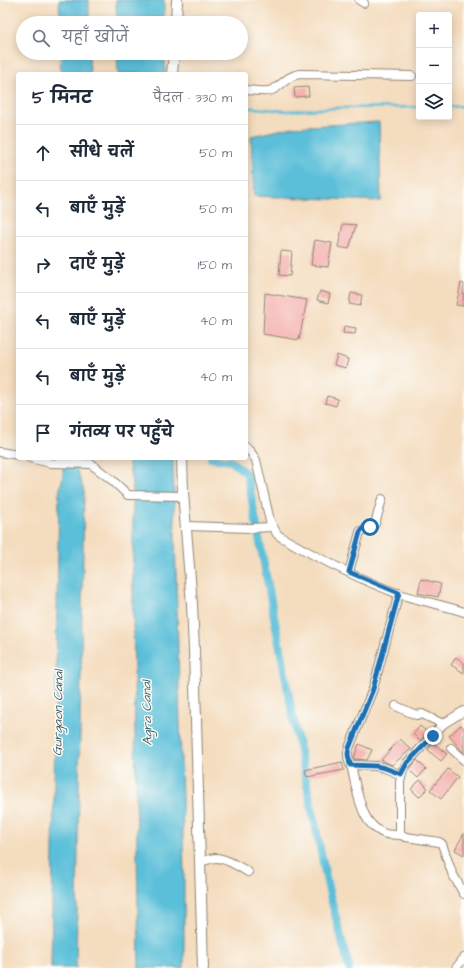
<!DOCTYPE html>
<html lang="hi">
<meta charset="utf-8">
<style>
body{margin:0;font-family:"Architects Daughter","Playpen Sans Deva",sans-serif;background:#f2f2f3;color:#1f2937}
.controls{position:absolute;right:12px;top:12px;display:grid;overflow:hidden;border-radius:4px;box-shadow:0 2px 10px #0003}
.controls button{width:36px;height:36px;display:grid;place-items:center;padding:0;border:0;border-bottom:1px solid #e0e1e3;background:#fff;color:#1f2937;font:20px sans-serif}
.stop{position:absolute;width:12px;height:12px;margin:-9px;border:3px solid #1f6fb2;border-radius:50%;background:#fff}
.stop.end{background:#1f6fb2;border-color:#fff;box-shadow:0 1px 4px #0008}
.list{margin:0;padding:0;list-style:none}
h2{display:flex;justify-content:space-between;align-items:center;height:52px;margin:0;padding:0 16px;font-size:17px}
h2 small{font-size:13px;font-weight:400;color:#747a83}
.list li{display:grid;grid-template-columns:26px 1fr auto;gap:12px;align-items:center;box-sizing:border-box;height:56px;padding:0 16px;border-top:1px solid #e0e1e3}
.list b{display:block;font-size:15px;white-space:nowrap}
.list em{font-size:13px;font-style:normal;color:#747a83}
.icon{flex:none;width:22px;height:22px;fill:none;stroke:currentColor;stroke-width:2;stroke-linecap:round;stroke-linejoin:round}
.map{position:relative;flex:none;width:464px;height:968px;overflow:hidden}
.search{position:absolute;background:#fff;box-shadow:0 2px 10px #0003;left:16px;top:16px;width:232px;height:44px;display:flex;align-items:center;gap:10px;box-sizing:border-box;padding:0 14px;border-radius:22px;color:#747a83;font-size:15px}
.panel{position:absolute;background:#fff;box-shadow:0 2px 10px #0003;left:16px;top:72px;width:232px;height:388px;border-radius:4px}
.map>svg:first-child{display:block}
</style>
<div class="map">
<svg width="464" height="968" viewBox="0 0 464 968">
<rect width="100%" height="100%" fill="#fdfcf7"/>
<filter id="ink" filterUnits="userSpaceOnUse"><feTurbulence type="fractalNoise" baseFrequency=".025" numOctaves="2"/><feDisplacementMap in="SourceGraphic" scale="8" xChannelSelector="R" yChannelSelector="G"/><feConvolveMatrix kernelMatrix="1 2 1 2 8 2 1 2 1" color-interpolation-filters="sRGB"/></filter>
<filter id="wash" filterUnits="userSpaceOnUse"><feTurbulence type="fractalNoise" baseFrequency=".012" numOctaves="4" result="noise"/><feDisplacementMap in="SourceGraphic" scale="16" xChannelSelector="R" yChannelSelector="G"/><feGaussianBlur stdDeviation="0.9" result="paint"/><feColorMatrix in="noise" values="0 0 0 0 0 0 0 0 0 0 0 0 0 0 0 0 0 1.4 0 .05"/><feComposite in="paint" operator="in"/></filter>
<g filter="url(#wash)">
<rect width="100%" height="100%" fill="#f4dcbe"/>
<g fill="#5bbfd9" stroke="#437582">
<path d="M59,0H89V23H60Z"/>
<path d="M116,0H164V23H117Z"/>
<path d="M60,53H89L90,74H61Z"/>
<path d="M117,53H165V74H118Z"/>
<path d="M379,122L381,201L254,196L251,136L293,127Z"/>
<path d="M62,458H77V470L84,491L76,968H51L59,493L63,476V460Z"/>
<path d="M128,458H173L184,875V968H139L133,613V491Z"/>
</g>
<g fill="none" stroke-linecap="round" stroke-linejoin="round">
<g stroke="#5bbfd9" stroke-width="2.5">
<path d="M449,107L464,106"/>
<path d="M246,108H254L287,111L335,108L419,107"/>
</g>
<path stroke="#5bbfd9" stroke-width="8" d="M211,458L231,461L247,474L293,717L328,887L349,968"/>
</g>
<g id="blocks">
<g fill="#f4afad">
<path d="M308,87L309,96L295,97L294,88Z"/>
<path d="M343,224L356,225L349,249L338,247Z"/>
<path d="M315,240L332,243L328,267L311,265Z"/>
<path d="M281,251L292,252L290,276L279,275Z"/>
<path d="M461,283L464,284L463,306L456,305Z"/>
<path d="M320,291L330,294L328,303L317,300Z"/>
<path d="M265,293L307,300L299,340L263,334Z"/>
<path d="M351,293L362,295L360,306L349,304Z"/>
<path d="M344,326L356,328L355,334L343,333Z"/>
<path d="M337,355L348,359L346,368L334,365Z"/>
<path d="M327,396L338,399L336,406L325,403Z"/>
<path d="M421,579L441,584L438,597L418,593Z"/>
<path d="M456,657L464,663V673L451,665Z"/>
<path d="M461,725L464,728V753L449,736Z"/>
<path d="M420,726L428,733L420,741L413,734Z"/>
<path d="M400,739L411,749L392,765L381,760Z"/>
<path d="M433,743L447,754L441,761L428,750Z"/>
<path d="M359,744L372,750L367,760L354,759V758Z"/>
<path d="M417,760L426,769L418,778L409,770Z"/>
<path d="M342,762L344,770L307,777L305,770Z"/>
<path d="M448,769L458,777L441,799L430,790Z"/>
<path d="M420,780L428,788L419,797L411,789Z"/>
<path d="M464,833V855L455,850Z"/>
</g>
</g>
</g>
<g filter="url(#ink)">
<use href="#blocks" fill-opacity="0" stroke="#908474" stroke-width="1"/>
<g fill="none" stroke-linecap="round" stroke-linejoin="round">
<g stroke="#908474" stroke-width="10">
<g id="minor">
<path d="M359,0L364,3"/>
<path d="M246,90C254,90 265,93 272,90C283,85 286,76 300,74L412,76"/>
<path d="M246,447L252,454L256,460L270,521L277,534L281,537C318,558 358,579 399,594C421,601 443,605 464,612"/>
<path d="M0,452L18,455"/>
<path d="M30,458L51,463L91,464L112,480L128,495L184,496"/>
<path d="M186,526L250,528L273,527"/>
<path d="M349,572L360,532C364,526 370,529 375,524L382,499"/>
<path d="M399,593L373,689L349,748C348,750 348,752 348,754C348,759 350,765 352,769C355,784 361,816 372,825C382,835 388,835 401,835"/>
<path d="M396,706L416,715L422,714L443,724"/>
<path d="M464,711L443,724L407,763L403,770L400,782V831L401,835L406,837L439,842L442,844L452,873L464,894"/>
<path d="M451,748L464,760"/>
<path d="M351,765L376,766L385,768L401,775"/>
<path d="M200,862C205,861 211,858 216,858C224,858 240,867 248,872"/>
<path d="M456,968L464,958"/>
</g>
</g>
<g stroke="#908474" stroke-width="12">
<g id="tertiary">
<path d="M176,23L177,0"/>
<path d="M172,74L174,53"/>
<path d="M182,458L183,492L192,604L194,650L203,968"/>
</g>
</g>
<use href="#minor" stroke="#fff" stroke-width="8"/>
<use href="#tertiary" stroke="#fff" stroke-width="10"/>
</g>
</g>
<g fill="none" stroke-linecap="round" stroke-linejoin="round" filter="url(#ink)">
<path stroke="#1f6fb2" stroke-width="5" d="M370,527L363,528L360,532L349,572L399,593L373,689L349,748L348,754L350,765L376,766L385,768L401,774L407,763L433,736"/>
</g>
<g text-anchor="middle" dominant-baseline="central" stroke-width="3" stroke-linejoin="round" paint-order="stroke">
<g font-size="13" font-style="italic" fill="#3c5f68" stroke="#fdfcf7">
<text transform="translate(58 713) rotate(-89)">Gurgaon Canal</text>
<text transform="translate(147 713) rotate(-91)">Agra Canal</text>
</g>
</g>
</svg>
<div class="controls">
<button>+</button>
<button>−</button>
<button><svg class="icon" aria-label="layers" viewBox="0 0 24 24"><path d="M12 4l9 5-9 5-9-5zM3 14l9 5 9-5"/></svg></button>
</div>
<div class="stop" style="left:370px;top:527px"></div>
<div class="stop end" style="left:433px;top:736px"></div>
<div class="search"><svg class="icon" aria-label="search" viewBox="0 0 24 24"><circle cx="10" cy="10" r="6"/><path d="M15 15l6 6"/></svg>यहाँ खोजें</div>
<section class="panel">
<h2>5 मिनट<small>पैदल · 330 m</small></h2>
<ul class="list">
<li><svg class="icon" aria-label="ahead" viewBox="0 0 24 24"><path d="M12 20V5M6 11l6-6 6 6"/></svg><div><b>सीधे चलें</b></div><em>50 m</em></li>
<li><svg class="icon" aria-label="left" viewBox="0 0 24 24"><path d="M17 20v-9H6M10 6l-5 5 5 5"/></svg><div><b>बाएँ मुड़ें</b></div><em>50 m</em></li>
<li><svg class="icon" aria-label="right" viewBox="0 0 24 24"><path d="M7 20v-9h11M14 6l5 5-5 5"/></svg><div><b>दाएँ मुड़ें</b></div><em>150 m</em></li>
<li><svg class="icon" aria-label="left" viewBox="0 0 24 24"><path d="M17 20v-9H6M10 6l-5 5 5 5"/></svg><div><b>बाएँ मुड़ें</b></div><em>40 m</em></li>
<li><svg class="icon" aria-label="left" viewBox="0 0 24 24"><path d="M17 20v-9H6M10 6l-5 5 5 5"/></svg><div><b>बाएँ मुड़ें</b></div><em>40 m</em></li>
<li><svg class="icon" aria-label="arrive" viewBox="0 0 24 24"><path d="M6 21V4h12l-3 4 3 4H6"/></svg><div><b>गंतव्य पर पहुँचे</b></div></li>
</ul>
</section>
</div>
